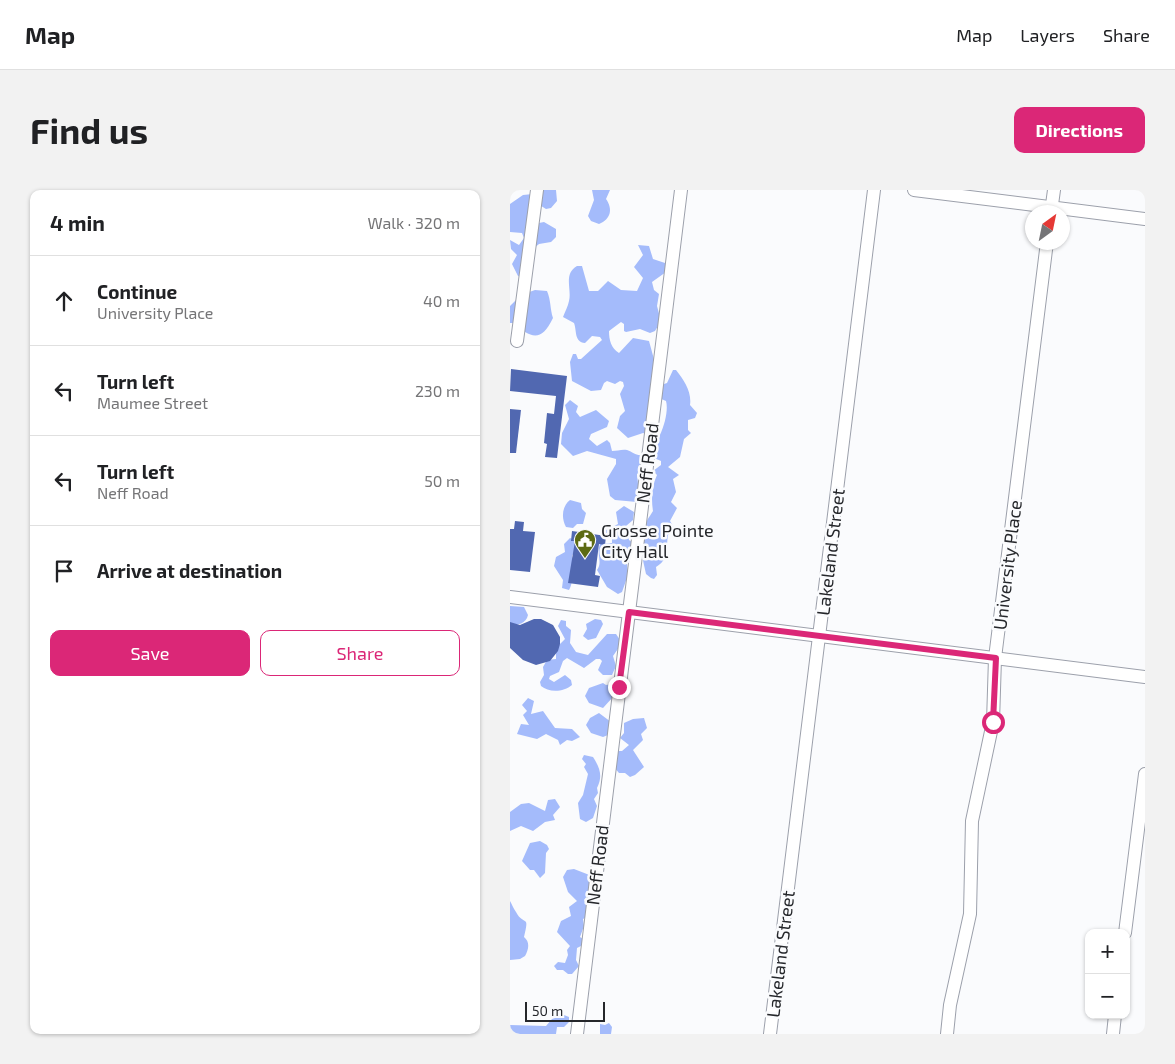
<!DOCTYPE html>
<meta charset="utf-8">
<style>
body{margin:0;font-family:"Exo 2",sans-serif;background:#f2f2f2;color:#202124}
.controls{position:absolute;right:15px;bottom:15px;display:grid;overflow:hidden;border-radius:10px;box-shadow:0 1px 4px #0004}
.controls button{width:45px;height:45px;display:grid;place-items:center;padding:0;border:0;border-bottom:1px solid #e0e0e0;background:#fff;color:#202124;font:25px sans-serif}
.compass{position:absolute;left:515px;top:15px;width:45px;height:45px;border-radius:50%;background:#fff;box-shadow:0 1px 4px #0004;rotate:33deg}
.scale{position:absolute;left:15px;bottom:12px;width:80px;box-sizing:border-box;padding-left:5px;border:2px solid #25272b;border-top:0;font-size:14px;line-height:18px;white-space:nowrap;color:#25272b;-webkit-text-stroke:4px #fafbfd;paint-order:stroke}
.stop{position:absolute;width:15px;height:15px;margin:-11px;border:4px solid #db2777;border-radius:50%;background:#fff}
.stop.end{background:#db2777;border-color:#fff;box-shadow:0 1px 5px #0008}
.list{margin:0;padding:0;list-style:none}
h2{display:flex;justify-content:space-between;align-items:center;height:65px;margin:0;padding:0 20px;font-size:21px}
h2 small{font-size:16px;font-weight:400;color:#757577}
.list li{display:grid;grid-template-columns:32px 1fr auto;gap:15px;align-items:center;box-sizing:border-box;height:90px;padding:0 20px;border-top:1px solid #e0e0e0}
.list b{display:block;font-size:19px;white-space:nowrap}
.list p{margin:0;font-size:16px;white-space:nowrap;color:#757577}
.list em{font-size:16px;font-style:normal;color:#757577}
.actions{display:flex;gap:10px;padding:15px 20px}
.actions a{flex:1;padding:11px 0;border:1px solid #db2777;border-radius:10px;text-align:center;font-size:18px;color:#db2777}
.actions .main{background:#db2777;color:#fff}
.icon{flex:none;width:28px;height:28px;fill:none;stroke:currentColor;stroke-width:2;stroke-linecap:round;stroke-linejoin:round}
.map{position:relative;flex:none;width:635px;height:844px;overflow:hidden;border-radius:10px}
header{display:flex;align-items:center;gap:30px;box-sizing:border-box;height:70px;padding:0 25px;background:#fff;border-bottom:1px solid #e0e0e0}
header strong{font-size:24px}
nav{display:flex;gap:28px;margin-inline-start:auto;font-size:18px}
.intro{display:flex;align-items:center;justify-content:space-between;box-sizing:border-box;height:120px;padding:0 30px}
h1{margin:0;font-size:35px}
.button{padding:12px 22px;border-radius:10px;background:#db2777;color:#fff;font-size:18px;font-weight:700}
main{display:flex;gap:30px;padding:0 30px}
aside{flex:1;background:#fff;border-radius:10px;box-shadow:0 1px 4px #0004}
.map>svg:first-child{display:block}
</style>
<header>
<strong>Map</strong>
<nav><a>Map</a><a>Layers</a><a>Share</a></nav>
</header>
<div class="intro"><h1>Find us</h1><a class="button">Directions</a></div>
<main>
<aside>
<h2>4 min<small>Walk · 320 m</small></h2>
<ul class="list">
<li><svg class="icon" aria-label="ahead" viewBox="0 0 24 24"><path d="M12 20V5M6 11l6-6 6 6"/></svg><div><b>Continue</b><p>University Place</p></div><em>40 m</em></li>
<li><svg class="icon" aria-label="left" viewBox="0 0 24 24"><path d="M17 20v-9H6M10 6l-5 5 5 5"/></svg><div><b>Turn left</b><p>Maumee Street</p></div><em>230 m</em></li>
<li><svg class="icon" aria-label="left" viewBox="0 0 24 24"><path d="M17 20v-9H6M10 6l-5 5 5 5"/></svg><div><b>Turn left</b><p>Neff Road</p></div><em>50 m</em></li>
<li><svg class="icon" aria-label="arrive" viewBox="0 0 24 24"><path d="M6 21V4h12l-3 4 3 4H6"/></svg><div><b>Arrive at destination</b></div></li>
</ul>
<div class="actions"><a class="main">Save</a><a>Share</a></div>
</aside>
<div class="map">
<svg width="635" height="844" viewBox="0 0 635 844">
<rect width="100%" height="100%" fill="#fafbfd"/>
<g fill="#a4bbfb">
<path d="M28,0H46L47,11L41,18L36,19L28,14L29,33L34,32L46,39V47L41,52L29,54L24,58L22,79L13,88L8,86L2,74L7,65L1,59L0,50L9,55L14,48L12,43L0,42V14L13,5L23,4Z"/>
<path d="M82,0H100L96,9C103,19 101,29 89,34L81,31L78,26L84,10Z"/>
<path d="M128,55L139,56L143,69L158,74L156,82L142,92L144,100L149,104L147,116L151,131L145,141L140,143L130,139L116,142L114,141V134L111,132L99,141C99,150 101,158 109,163L123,148L139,151L151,195L157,193L163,180H166C174,190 182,202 180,215L187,223L185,228L178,230V240L181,243L174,249L170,267L158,277L169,285L163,289L166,302L161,312L167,318L160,331L165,339L158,345C156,357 159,370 146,377L147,385L144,389L141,388L136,384L132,366V352L137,344C134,332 137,331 143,321C141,309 142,295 147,285L143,281L151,275V271L144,268L132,283L127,284L129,303L127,312L105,310L100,306L97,289L106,274V269L77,261L63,266L51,254L52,243L59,229L55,215L60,210L68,216L66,222L70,227L86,220L99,231L97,237L81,244L79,249L87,256L97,250L100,253L102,261C107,261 112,259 117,260C123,262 126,266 132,265C148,260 160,225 156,211L149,208L137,223L139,245L133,243L118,248L107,238L110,226L115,221L110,204L114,196L113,192L110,191L105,194L97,191L94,193L91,200L81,201L62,191L60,172L63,164H66L68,169H71L92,150L90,147L82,146L75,153C64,152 67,141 64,133L53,127C55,122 58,116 59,111C62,99 53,84 67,76H72L79,101H88L98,91L111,100L127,101L133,88L124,77L133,65Z"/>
<path d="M25,100L37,101C41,110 40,119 43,128C31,153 21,148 3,133H0V116L11,105Z"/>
<path d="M60,310L71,313L72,319L76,323L73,334H67L63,338L56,337C51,328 52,316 60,310Z"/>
<path d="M114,316L124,322L123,330L116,336L119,350L122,352V367L117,373L118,385L112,402L108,404L97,397L87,380C93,372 86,364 90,354L102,353V349L96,346V340L108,334L106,322Z"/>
<path d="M60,348L65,350L67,356L62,366C65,374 63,394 59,400L52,398L53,390L44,376L46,367L55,362L54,354Z"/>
<path d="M0,416L14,417L18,425C16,434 8,435 0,435Z"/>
<path d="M85,429L91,430L93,434L86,448L78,450L73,446L77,439L76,434Z"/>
<path d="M51,430L56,431V436L61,440L60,453L66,462L78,465L97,444H106L112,453L103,466L106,476L102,485H93L88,480L92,471L90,469H86L74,478L57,468L53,471L49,482L40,486L39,489L44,492L55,485L61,490L62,495C54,502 39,503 31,496L30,492L34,485L33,477L37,470L46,469V458L55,449L48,436Z"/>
<path d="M93,493L96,495L102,494L107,498L103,507L93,518L79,513L75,506L79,498Z"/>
<path d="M18,508L24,511L21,524L33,521L45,538L62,539L70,547L62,551L57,550L50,555L48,550L36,544L27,549L7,544L11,534L19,535L13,525L17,521L12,515Z"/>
<path d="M89,523L101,532L98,545L93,547L81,543L76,535L80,528Z"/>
<path d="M134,528L137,538L131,544L133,550L123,560L134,577L125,585L120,587L115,583H109L103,576L108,561H112L119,555L110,548L114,543V533L123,529Z"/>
<path d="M74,565L83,567C90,578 93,586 87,598L88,603L84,609L87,616L83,628L76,632L70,629L68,613L73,605L78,584L74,577L76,574L72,569Z"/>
<path d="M45,609L50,617L43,625L45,630L35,632L23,641L11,636L0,641V622L11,614L19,613L35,621L38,610Z"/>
<path d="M30,651L37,655L39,659L36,663L35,683L30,688L24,680H20L12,671L20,653Z"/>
<path d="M64,679L82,686L81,701L74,710L78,715L77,727L73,729L74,736L70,747L73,749V755L67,758L66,770L69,776L62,784H58L53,780H47L44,776L48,772L55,773L58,765L57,760L60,756L47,742L51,731L61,726L59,717L67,711L58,702L53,687L57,680Z"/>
<path d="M0,711C2,714 3,718 6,722C14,737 20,723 14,747C20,752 19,759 15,766L10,769L0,770Z"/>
<path d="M54,825L59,827V832L54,837H47L46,844H0V835L36,836L42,829Z"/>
<path d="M99,833L102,837L101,844H90V834L95,835Z"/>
</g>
<g fill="#5168b1">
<path d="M1,179L57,186L47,268L35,267L37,254L34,253L37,223L44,224L46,206L0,201Z"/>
<path d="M0,219L11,220L6,263H0Z"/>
<path d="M5,331L14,332L13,341L25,342L20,382L0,380V339H4Z"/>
<path d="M62,341L96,346L95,355L89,354L85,385L90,386L88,397L58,393L65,351H61Z"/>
<path d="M24,429H31L43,435L50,447V454L48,461L40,471L26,475L13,470L0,458V432L10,435Z"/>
</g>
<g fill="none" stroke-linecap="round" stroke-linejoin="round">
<g stroke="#9ca0ab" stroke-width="14">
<g id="street">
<path d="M404,0L635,29"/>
<path d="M541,22L544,0"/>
<path d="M7,151L27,0"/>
<path d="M0,407L635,487"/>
<path d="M615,743L635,584"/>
<path d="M67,844L171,0"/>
<path d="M260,844L364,0"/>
<path d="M437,844L440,815L460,724L462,631L483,532L485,468L537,52"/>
<path d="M603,844L605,825"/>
</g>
</g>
<use href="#street" stroke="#fff" stroke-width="12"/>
</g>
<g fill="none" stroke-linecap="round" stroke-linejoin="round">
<path stroke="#db2777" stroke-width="6" d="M109,497L119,422L486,468L483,532"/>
</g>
<defs>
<g id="civic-pin" transform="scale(1.125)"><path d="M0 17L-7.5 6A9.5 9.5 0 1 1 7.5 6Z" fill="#5c6a13" stroke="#fafbfd"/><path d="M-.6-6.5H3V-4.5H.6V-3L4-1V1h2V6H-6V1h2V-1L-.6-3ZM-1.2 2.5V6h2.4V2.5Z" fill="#fff"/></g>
</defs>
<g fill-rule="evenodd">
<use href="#civic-pin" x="75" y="350"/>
</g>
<g text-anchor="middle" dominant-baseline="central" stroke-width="5" stroke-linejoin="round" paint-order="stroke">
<g font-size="18" fill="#25272b" stroke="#fafbfd">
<text transform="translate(137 273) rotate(-83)">Neff Road</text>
<text transform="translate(320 362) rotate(-83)">Lakeland Street</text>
<text transform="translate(497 375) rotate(-83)">University Place</text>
<text transform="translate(87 675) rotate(-83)">Neff Road</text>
<text transform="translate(270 764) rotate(-83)">Lakeland Street</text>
</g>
<g font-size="18" fill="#25272b" stroke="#fafbfd" text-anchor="start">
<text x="91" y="340">Grosse Pointe<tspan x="91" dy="21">City Hall</tspan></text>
</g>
</g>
</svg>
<div class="controls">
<button>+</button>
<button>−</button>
</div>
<svg class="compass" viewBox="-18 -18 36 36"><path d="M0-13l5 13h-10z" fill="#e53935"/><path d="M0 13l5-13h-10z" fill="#757577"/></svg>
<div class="scale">50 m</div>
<div class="stop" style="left:483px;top:532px"></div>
<div class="stop end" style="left:109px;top:497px"></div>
</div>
</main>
